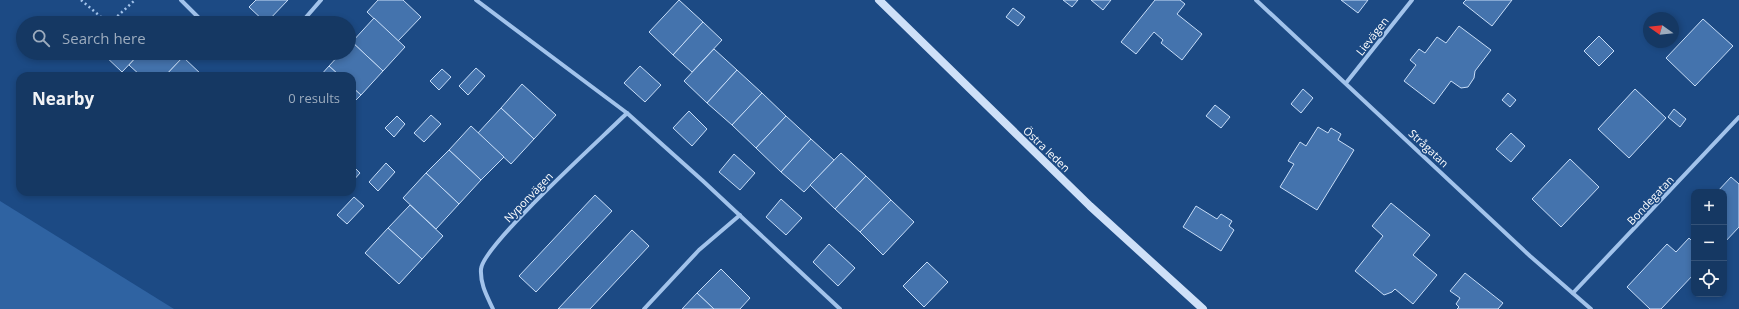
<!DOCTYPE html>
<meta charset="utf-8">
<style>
body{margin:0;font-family:"Open Sans",sans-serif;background:#1e3f69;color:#f1f3f6}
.controls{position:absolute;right:12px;bottom:12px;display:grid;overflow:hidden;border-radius:8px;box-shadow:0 2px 6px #0003}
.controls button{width:36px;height:36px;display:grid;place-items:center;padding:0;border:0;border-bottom:1px solid #345278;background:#153863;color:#f1f3f6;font:20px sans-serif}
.compass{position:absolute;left:1643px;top:12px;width:36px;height:36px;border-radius:50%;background:#153863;box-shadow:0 2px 6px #0003;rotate:285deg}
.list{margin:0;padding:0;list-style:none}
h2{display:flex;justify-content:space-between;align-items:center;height:52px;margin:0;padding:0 16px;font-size:17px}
h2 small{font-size:13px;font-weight:400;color:#9dacbe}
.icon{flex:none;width:22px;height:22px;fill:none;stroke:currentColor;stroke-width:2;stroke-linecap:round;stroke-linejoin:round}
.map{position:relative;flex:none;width:1739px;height:309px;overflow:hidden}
.search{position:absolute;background:#153863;box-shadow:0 2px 6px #0003;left:16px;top:16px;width:340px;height:44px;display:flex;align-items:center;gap:10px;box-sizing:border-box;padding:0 14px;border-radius:22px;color:#9dacbe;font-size:15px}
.panel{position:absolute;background:#153863;box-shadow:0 2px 6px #0003;left:16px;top:72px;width:340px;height:124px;border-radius:12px}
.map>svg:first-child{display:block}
</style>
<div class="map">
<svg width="1739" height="309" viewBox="0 0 1739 309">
<rect width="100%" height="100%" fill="#1c4a84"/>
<path fill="#2f63a2" d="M0,201L174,309H0Z"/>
<g fill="#4473ad" stroke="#c7ddf8">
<path d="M256,0H288L266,23L249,7Z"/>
<path d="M378,0H403L421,17L398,41L367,12Z"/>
<path d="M679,0L703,22L673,55L649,32Z"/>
<path d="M1063,0H1078L1072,7Z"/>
<path d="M1091,0H1111L1103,10Z"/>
<path d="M1155,0H1180L1185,4L1177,14L1202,34L1182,60L1161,43L1163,40L1154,32L1136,54L1121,42Z"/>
<path d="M1341,0H1368L1358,13Z"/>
<path d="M1466,0H1512L1492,26L1463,3Z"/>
<path d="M1013,8L1025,17L1018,26L1006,17Z"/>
<path d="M374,18L405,47L383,71L352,42Z"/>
<path d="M1703,19L1733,46L1695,86L1666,58Z"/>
<path d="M703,22L722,40L692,72L673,55Z"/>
<path d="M1459,26L1491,50L1475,71L1474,78L1468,87L1461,88L1451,81L1434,104L1404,81L1416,65L1410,60L1419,49L1425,53L1437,37L1446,43Z"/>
<path d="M1599,36L1614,51L1599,66L1584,51Z"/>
<path d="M352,42L383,71L361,95L352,87V76H340L329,66L341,53H349V45Z"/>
<path d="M714,49L737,70L707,103L684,81Z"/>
<path d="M102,53H140L122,72Z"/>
<path d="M140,53H179L183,57L165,76H141L129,65Z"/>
<path d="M183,57L203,76H165Z"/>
<path d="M329,66L340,76H320Z"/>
<path d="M640,66L661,85L645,102L624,83Z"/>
<path d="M476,68L485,76L468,95L459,86Z"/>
<path d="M442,69L451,77L439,90L430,81Z"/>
<path d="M737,70L762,93L732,125L707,103Z"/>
<path d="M522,84L556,115L534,139L501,108Z"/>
<path d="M352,87L361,95L352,104Z"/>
<path d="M1303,89L1313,98L1301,113L1291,104Z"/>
<path d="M1635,89L1666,118L1629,158L1598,129Z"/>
<path d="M762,93L786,116L756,148L732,125Z"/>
<path d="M1508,93L1516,100L1510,107L1502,100Z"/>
<path d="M1215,105L1230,117L1221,128L1206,116Z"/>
<path d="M501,108L534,139L511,164L478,133Z"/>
<path d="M1674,109L1686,119L1680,127L1668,117Z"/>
<path d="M689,111L707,129L692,146L673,128Z"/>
<path d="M431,115L441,124L424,142L414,133Z"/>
<path d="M397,116L405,124L394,137L385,128Z"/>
<path d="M786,116L811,139L781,172L756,148Z"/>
<path d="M471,126L504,157L481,180L449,150Z"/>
<path d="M1318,127L1328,133L1331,128L1341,134L1338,140L1354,150L1317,210L1280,187L1294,164L1288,161L1300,142L1306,146Z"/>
<path d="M1511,133L1525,146L1511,162L1496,149Z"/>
<path d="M811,139L834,160L804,192L781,172Z"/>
<path d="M449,150L481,180L459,204L426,173Z"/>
<path d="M841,153L866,176L835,209L810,185Z"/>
<path d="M734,154L755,173L740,190L719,172Z"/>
<path d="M1570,159L1599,187L1561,227L1532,199Z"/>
<path d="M386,163L395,172L378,191L369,182Z"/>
<path d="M352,165L360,173L352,182Z"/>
<path d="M426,173L459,204L436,229L403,198Z"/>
<path d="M866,176L891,200L860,232L835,209Z"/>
<path d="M1731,177L1739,184V227L1724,243V192H1717Z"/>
<path d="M595,195L612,211L536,292L519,276Z"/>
<path d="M354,197L364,206L347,224L337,215Z"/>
<path d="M781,199L802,218L786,235L766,217Z"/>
<path d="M891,200L914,222L883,255L860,232Z"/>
<path d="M1391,203L1430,235L1413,255L1437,275L1413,304L1395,289L1392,292L1384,295L1355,271L1383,236L1372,226Z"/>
<path d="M410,205L443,236L422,259L388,228Z"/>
<path d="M1196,206L1217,219L1221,214L1232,221L1229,226L1234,230L1221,251L1183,227Z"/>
<path d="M388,228L422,259L399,284L365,253Z"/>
<path d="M632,230L649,246L590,309H558Z"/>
<path d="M1689,238L1694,243V274L1661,309H1650L1627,287L1667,244L1676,252Z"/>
<path d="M829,244L855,268L838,286L813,262Z"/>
<path d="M927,262L948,282L924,307L903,286Z"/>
<path d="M721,269L750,298L740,309H714L697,293Z"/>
<path d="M1465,273L1503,303L1498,309H1457L1459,307L1456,304L1460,298L1450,291Z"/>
<path d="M697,293L714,309H682Z"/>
</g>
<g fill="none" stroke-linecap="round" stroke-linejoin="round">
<g stroke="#a2c3eb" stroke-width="2.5" stroke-dasharray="2 3" stroke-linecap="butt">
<path d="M81,0L108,23"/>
<path d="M110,23L135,0"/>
</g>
<g stroke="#a2c3eb" stroke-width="4">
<path d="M181,0L204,23"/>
<path d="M476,0L627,113L703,181L840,309"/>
<path d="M1256,0L1530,256L1591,309"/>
<path d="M301,23L321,0"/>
<path d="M235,53L271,58L275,53"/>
<path d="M1346,83L1412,0"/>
<path d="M1573,293L1739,117"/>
<path d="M493,309C487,296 480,284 481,269C483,245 603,137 627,113"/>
<path d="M644,309L699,250L740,215"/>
</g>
<path stroke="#cee0f8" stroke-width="8" d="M879,0L1090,206L1203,309"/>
</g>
<g text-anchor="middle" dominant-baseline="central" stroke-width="3.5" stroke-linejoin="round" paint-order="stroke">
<g font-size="11" fill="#fff" stroke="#1c4a84">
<text transform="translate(1372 36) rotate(-52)">Lievägen</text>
<text transform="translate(1429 148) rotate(43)">Strågatan</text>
<text transform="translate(1047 149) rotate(44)">Östra leden</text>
<text transform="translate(528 197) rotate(-46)">Nyponvägen</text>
<text transform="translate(1650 200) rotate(-47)">Bondegatan</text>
</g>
</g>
</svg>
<div class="controls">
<button>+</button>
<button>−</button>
<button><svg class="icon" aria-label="locate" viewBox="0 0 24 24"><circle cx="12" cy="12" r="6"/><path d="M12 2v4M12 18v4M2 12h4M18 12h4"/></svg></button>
</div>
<svg class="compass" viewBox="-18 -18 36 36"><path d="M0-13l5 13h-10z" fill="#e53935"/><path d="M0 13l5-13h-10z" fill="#9dacbe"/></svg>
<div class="search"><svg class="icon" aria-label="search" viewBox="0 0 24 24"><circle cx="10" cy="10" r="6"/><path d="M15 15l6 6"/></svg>Search here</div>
<section class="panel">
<h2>Nearby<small>0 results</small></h2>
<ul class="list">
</ul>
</section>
</div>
